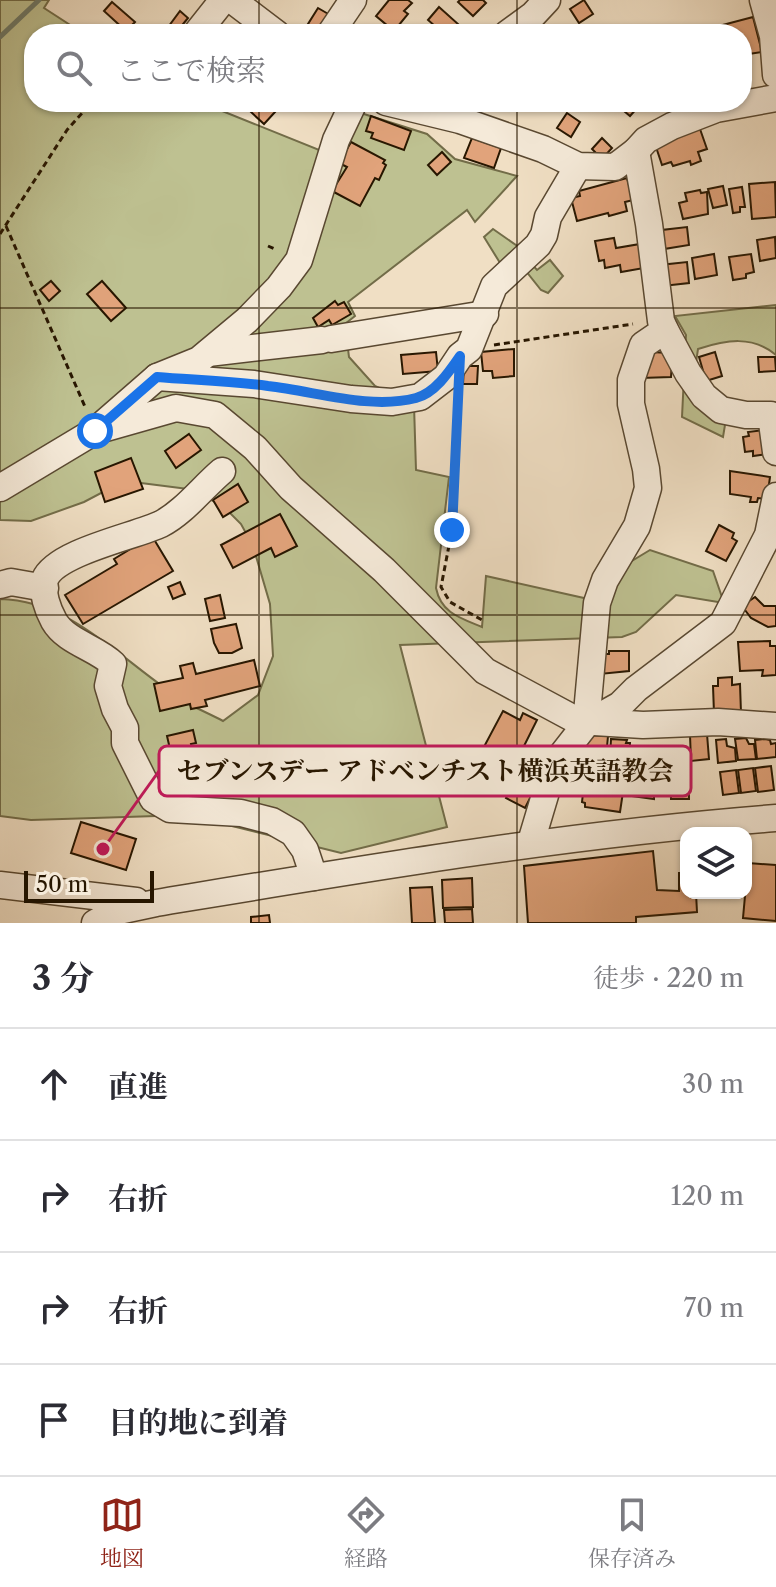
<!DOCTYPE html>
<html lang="ja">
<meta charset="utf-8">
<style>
body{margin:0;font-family:"Libre Caslon Text","Noto Serif JP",serif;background:#f2f2f3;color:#2b2b33}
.controls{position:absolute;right:24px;bottom:24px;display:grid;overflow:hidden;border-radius:16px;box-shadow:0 2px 6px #0004}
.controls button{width:72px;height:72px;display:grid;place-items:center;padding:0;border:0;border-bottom:2px solid #e1e1e2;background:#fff;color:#2b2b33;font:40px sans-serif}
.scale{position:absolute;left:24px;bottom:20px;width:130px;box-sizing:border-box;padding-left:8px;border:4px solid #271600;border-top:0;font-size:22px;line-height:28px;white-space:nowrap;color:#271600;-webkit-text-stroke:6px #f5ead9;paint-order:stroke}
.stop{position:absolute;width:24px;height:24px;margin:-18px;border:6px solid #1a73e8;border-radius:50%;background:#fff}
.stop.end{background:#1a73e8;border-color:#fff;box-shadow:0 2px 8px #0008}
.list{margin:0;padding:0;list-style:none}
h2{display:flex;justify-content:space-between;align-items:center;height:104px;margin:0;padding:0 32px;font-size:34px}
h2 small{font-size:26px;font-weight:400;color:#7c7c81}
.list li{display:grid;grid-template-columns:52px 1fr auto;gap:24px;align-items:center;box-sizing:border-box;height:112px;padding:0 32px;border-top:2px solid #e1e1e2}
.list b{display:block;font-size:30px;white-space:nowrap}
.list em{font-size:26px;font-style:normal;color:#7c7c81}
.icon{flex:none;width:44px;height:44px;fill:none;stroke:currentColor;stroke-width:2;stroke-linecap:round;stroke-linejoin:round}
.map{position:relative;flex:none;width:776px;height:923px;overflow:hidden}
.search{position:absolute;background:#fff;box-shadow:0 2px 6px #0004;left:24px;right:24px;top:24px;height:88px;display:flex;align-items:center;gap:20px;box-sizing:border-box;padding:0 28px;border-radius:32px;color:#7c7c81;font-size:30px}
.sheet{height:552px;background:#fff}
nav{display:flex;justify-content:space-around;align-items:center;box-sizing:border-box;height:112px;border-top:2px solid #e1e1e2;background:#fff;font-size:22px;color:#7c7c81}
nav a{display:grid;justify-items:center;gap:4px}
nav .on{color:#8f2418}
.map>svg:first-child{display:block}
</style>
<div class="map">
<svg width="776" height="923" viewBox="0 0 776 923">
<rect width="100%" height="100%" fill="#f0dfc4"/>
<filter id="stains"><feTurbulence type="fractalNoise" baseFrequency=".0025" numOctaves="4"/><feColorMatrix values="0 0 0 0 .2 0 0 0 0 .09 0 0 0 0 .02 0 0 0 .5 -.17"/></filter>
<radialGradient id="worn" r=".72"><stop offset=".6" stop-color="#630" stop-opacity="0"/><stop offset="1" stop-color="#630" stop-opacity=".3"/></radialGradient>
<g fill="#bec191" stroke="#726c48" stroke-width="2">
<path d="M0,0H49L44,8L84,34H34V102H200L324,152L345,108L427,134L455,159L517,176L475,222L467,210L348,302L355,316L345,324L349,357L375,386L414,405L416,470L449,477L436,588C441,613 460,618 482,627L486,576L602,602L617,570L650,550L713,571L724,603L676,595L636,632L622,637L400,645L447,827L341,853L188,815L31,820L0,816V599C75,600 129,669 189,704C200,710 212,715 223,721L258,695L273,656L270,604L253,546L241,524L222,505L188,489L141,483H120L84,502L31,521L0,520Z"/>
<path d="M493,229L526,252L505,271L484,237Z"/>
<path d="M528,260L537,270L550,260L563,276L548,293L541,290L522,266Z"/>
<path d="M776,305V355C752,335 726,340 698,349L695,369L725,425L723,437L682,417L686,335L675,316Z"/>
</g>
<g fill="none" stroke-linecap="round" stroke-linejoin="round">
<path stroke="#6d7a6a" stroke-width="5" d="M0,37L39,0"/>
</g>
<g fill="#e1a37b" stroke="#271600" stroke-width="2">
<path d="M389,0H408L412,3L404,11L408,14L394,31L376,16Z"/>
<path d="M460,0H483L486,3L473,16L458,2Z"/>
<path d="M584,0L593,14L579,23L570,9Z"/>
<path d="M112,2L135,22L126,31L104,11Z"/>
<path d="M439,7L458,24L450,34H444L428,20Z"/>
<path d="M318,8L330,15L320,31L308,24Z"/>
<path d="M180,11L188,18L175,34H163Z"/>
<path d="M753,17L762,52L742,55V42L744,41L742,34H717L715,27Z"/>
<path d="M260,102H264L275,112L264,124L251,112Z"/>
<path d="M454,102H480L481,103L471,118L452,105Z"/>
<path d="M619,102H632L638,107L630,116L617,105Z"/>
<path d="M567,113L580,122L571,137L557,128Z"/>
<path d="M371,116L411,131L404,150L371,138L373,133L366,131Z"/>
<path d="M700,129L707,149L698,152L701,161L691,165L690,161L673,166L671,162L662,165L655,144Z"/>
<path d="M472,138L501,148L494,168L464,158Z"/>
<path d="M602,138L612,148L602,159L592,149Z"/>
<path d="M351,142L385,160L383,163L386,165L379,180L375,178L360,206L332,191L347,167L339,163Z"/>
<path d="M442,152L451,162L437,175L428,165Z"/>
<path d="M627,178L633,200L625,202L627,211L609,216L608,213L577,221L571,198L580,196L579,191Z"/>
<path d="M775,182L776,217L752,219L749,184Z"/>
<path d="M723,186L727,205L713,208L708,189Z"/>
<path d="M742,187L745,207H740V212L733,213L729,189Z"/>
<path d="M700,190L701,193L707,192L708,214L683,219L679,203L687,201L685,193Z"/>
<path d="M687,227L689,245L664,249L662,230Z"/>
<path d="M775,237L776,258L760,261L757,240Z"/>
<path d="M614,238L616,248L640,244L644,268L621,272L620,265L605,268L604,260L599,261L595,241Z"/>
<path d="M714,254L717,275L695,279L692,258Z"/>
<path d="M751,254L754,272L746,274V278L733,280L729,257Z"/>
<path d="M687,262L689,283L663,286L660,265Z"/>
<path d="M51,281L60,291L49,301L40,290Z"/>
<path d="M102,281L126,308L111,321L87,294Z"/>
<path d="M335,301L338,305L344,302L351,314L332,325L329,320L318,327L313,318Z"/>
<path d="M514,349V376L493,378L492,371H483L481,352Z"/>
<path d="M436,352L438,371L403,374L401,355Z"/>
<path d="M652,352L668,353L672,362L671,377L641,378Z"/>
<path d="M715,352L722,376L706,381L699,357Z"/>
<path d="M758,357H775L776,371L759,372Z"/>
<path d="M464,366H478L477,384H463Z"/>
<path d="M764,430L767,454L753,456V451L745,452L743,437L749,436L748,432Z"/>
<path d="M189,434L201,450L176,468L165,451Z"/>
<path d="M131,458L143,489L105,502L95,472Z"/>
<path d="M730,471L770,477L767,499L758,498L757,502H750L751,497L730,494Z"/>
<path d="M238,484L248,502L223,517L213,500Z"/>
<path d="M280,514L297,546L275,557L271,548L233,568L221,545Z"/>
<path d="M719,525L734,533L732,538L737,541L726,561L706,551Z"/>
<path d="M152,536L173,571L83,624L65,595L117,564L114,559Z"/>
<path d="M180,582L185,594L173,599L168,587Z"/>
<path d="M220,595L225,618L210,621L205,599Z"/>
<path d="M755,597L764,606H776V626L768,627L751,618L742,606Z"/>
<path d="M236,624L242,648L232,653H219L214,643L211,629Z"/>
<path d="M770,641V646H776V675L762,676L763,670L740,671L738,642Z"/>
<path d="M609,651H629V671L600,674V654H609Z"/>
<path d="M254,660L260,686L205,700L207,706L191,709L190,704L160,711L154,684L183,678L180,666L193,663L196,674Z"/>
<path d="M732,677V685L740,684L741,713H714L713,686H718V678Z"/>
<path d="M503,711L520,720L523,713L537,720L501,792L469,775Z"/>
<path d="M193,730L196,743L191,744L193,752L181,754L180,747L170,749L167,736Z"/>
<path d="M707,734L709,759L691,761L690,735Z"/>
<path d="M586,735L608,736L606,758L585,755Z"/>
<path d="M746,738L749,744H754L756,759L738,760L735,739Z"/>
<path d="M611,739L627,740L626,743H630L629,759L610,757Z"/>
<path d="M726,739L727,746L735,748L736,761L718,763L716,740Z"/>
<path d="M765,739L770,740L771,744L776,743V757L757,759L755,740Z"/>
<path d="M644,760L661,761V776H666L665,792H661V796H654V799L631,796L632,771H643Z"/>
<path d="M670,761H688L689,799H671Z"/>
<path d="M524,763L543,773L525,808L506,798Z"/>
<path d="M771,766L774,790L758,792L755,768Z"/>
<path d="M753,768L756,791L741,793L738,770Z"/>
<path d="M591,770L610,772L607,789L623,792L620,812L585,807V803L582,802L584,785L588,786Z"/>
<path d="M736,770L739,793L723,795L720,772Z"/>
<path d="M81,822L136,839L126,870L71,853Z"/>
<path d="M653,851L657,890L679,891V873H686V893H696L697,912L636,917V923H528L524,866Z"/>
<path d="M748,863L776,865V921L743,918Z"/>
<path d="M472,878L473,907L443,908L442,880Z"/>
<path d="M432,887L435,923H412L410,888Z"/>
<path d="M472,909L473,923H445L444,910Z"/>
<path d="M269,915L270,923H251V917Z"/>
</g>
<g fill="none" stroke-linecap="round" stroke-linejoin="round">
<g stroke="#594831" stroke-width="29">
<g id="minor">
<path d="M232,0L277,34"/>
<path d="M763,0L773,36L776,75"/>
<path d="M196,34L223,0"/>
<path d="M330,34L353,0"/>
<path d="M507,34L533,15L547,0"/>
<path d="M386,102L460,120L543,149L578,166L615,167L636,151L646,140L672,126L716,109L776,98"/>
<path d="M636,151L649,224L661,321L665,330L688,373L704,396L721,410L746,415H771L776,452"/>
<path d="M331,339L485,314"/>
<path d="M208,353L322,340"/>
<path d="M157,377L254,384L351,399L392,402L420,397L446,377L460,356L469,349L494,286L538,245L544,235L548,217L578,166"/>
<path d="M95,431L176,408L215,415L255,448L291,488L384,570L485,671L578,721L643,725L718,722L776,726"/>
<path d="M222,471C202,488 184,512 161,524C136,536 56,552 45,579C41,592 48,610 54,621C66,642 97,648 113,664L108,686L115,709L125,728V743L153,799L170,809L241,813L272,821L293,833L305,850L314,877"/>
<path d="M0,488L95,431L157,377L199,360L247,320L279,287L299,260L336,140L354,102"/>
<path d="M0,585L11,582L45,588"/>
<path d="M586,724L597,603L605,580L637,526L648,488L646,469L631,404V380L643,345L665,330"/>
<path d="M531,842L554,765L586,724L620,705L636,689L723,623L768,535L776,496"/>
<path d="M0,885L136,901"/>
<path d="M95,923L114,912L156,903C362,869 567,834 776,818"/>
</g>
</g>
<g stroke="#271600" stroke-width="3" stroke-dasharray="6 4" stroke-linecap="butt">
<path d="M6,226L86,409"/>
<path d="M0,234L67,130L92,102"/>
<path d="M268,246L277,250"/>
<path d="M494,345L633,324"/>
<path d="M458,396L452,530L441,587L450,602L482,620"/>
</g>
<use href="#minor" stroke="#f5ead9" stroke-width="26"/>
</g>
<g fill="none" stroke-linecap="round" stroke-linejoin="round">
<path stroke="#1a73e8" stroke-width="10" d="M95,431L157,377C194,380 231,381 268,386C315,391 369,410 416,398C435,393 449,372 460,356L452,530"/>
</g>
<path fill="none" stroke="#271600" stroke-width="2" stroke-opacity="0.55" d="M259,0V34M517,0V34M259,102V923M517,102V923M0,308H776M0,615H776"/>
<path fill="none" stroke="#c2185b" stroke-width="3" d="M103 849L159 771"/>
<circle fill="#c2185b" stroke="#f5ead9" stroke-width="3" cx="103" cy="849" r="8"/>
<rect fill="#f5ead9" stroke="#c2185b" stroke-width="3" x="159" y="746" width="532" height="50" rx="8"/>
<g font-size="26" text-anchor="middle" font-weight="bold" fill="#271600">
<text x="425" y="780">セブンスデー アドベンチスト横浜英語教会</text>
</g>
<rect width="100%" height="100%" filter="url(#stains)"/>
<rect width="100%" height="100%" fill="url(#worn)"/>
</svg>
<div class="controls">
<button><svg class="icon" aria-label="layers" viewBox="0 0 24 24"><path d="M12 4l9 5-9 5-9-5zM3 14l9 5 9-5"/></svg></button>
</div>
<div class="scale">50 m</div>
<div class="stop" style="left:95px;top:431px"></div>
<div class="stop end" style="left:452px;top:530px"></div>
<div class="search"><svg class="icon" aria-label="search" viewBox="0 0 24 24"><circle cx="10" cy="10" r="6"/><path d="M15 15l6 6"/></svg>ここで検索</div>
</div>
<section class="sheet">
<h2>3 分<small>徒歩 · 220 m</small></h2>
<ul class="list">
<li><svg class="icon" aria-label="ahead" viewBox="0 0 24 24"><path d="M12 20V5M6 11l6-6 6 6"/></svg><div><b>直進</b></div><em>30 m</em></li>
<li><svg class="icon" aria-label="right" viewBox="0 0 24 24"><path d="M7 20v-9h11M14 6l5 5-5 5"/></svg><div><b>右折</b></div><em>120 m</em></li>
<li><svg class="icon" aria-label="right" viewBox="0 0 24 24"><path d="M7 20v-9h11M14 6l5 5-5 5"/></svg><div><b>右折</b></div><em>70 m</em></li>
<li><svg class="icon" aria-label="arrive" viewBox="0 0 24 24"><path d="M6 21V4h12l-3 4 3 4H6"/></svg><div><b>目的地に到着</b></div></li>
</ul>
</section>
<nav>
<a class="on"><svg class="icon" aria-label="map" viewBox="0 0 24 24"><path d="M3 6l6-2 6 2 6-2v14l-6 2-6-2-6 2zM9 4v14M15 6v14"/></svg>地図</a>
<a><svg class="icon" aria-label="directions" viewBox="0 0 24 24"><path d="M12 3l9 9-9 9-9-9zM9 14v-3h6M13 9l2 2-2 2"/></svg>経路</a>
<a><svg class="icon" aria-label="saved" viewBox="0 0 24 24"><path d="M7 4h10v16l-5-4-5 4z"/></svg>保存済み</a>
</nav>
